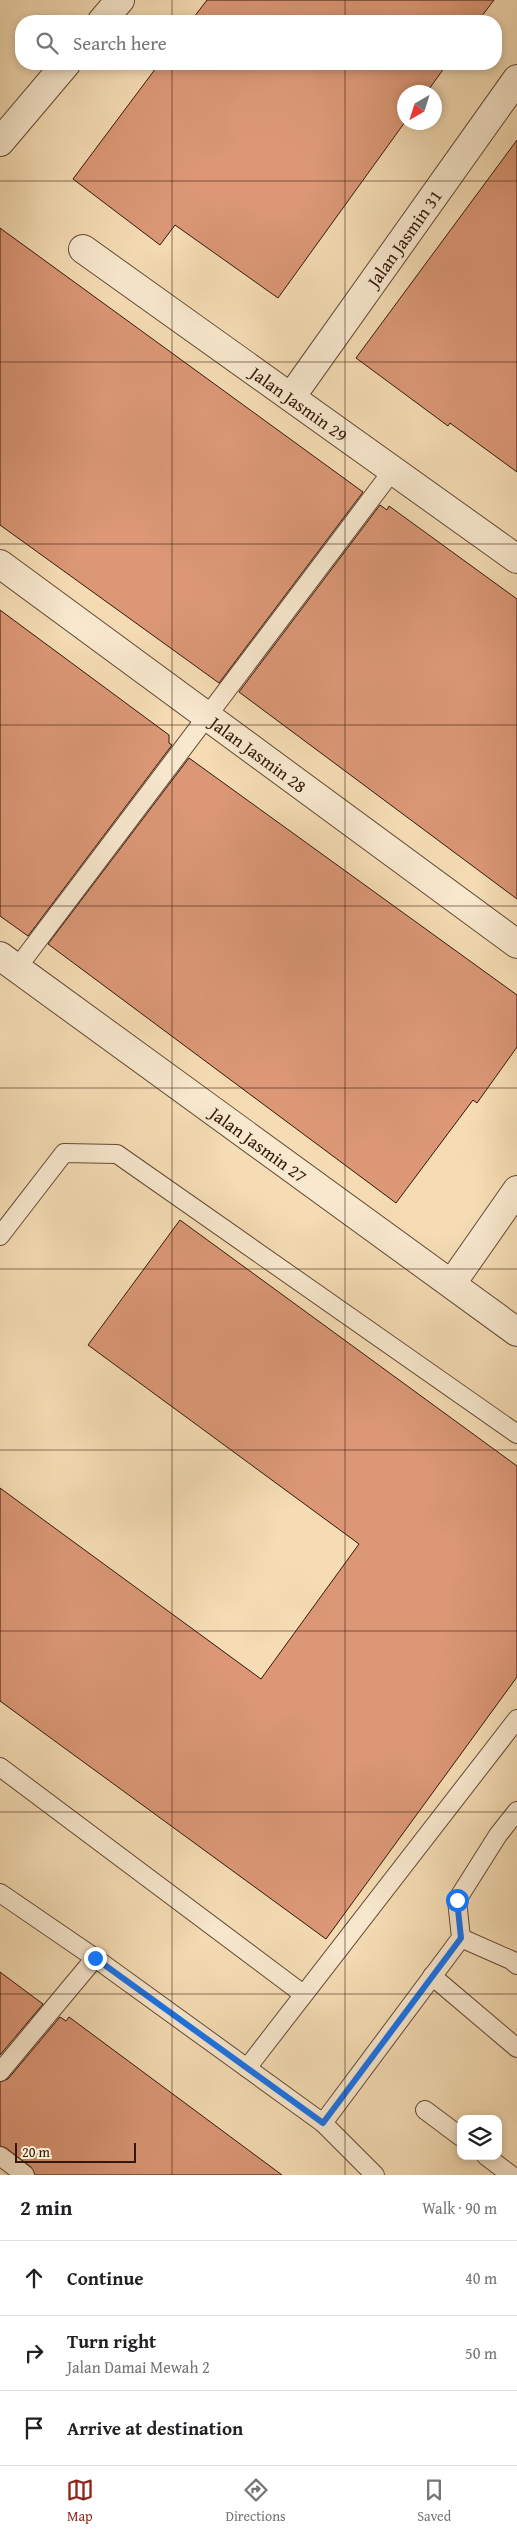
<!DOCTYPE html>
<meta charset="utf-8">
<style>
body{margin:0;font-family:"Gentium Book Plus",serif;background:#f6f6f6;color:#202124}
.controls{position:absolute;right:15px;bottom:15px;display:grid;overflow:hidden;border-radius:10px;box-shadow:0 2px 8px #0003}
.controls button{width:45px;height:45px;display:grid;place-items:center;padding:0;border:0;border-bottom:1px solid #e0e0e0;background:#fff;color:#202124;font:25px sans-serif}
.compass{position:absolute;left:397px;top:85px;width:45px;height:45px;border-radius:50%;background:#fff;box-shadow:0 2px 8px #0003;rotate:219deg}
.scale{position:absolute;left:15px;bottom:12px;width:121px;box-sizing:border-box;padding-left:5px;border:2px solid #34180b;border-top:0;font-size:14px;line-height:18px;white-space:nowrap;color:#34180b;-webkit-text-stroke:4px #f8e8ce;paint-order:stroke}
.stop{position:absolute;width:15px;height:15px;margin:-11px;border:4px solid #1a73e8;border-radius:50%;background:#fff}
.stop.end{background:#1a73e8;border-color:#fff;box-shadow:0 1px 5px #0008}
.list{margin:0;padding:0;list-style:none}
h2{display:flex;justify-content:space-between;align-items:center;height:65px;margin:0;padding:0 20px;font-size:21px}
h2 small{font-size:16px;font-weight:400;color:#757577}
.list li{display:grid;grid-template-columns:32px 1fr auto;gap:15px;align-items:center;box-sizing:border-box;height:75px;padding:0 20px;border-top:1px solid #e0e0e0}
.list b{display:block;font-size:19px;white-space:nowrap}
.list p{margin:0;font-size:16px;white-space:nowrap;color:#757577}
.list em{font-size:16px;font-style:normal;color:#757577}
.icon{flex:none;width:28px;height:28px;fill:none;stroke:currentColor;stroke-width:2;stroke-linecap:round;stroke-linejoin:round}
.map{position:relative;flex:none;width:517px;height:2175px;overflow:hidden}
.search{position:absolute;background:#fff;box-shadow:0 2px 8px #0003;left:15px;right:15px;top:15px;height:55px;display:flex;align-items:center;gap:12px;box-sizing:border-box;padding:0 18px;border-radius:20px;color:#757577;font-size:19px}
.sheet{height:290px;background:#fff}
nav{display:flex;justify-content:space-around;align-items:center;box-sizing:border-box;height:70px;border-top:1px solid #e0e0e0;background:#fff;font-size:14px;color:#757577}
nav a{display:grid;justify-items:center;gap:2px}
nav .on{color:#8f2418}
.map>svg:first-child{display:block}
</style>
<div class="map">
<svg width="517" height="2175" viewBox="0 0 517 2175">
<rect width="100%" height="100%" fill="#f5dcb4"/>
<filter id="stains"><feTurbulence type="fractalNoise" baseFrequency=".004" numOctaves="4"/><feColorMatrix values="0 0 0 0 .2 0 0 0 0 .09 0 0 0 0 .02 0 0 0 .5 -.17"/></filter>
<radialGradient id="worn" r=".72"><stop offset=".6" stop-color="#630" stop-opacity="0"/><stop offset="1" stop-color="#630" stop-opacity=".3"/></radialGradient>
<g fill="#db9776" stroke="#34180b">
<path d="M207,0H494L478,21H191Z"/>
<path d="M159,64H447L427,92H404L405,122L278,298L175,225L160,245L73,179Z"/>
<path d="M517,140V472L450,423L448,426L356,358Z"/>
<path d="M0,228L363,492L219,683L0,525Z"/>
<path d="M380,505L387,510L389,506L517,599V899L239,692Z"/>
<path d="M0,610L169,735V743L172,745L28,936L0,916Z"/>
<path d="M189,758L517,995V1047L477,1103L473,1100L396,1203L48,944Z"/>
<path d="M180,1220L517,1466V1677L326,1939L0,1701V1488L261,1679L359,1544L88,1345Z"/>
<path d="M0,1972L43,2004L0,2055Z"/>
<path d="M60,2017L66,2021L69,2017L282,2175H35L31,2167L6,2148L0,2146V2082L8,2079Z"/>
</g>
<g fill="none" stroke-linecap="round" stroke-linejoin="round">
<g stroke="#644935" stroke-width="20">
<g id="service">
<path d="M17,968L393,470"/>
<path d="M0,1236L64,1153L117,1154L517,1434"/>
<path d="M0,1767L303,1994"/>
<path d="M0,1893L95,1958L323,2123L375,2175"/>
<path d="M461,1938L511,1960L517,1965"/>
<path d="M432,1976L517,2048"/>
<path d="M247,2068L517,1719"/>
<path d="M0,2072L95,1958"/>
<path d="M425,2110L461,2137"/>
<path d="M323,2123L461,1938L457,1900L498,1835L517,1811"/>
<path d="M0,2156L25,2175"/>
<path d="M486,2156L511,2175"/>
</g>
</g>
<g stroke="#644935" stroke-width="30">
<g id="minor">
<path d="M102,21L120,0"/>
<path d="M0,142L66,64"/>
<path id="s1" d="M83,249L517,559"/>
<path id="s2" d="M291,397L517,79"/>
<path id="s3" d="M0,564L517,944"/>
<path id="s4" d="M0,956L517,1332"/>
<path d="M452,1283L517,1190"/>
</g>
</g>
<use href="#service" stroke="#f8e8ce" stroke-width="18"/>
<use href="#minor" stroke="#f8e8ce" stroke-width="28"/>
</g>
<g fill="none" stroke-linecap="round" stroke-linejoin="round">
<path stroke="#1a73e8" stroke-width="6" d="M95,1958L323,2123L461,1938L457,1900"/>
</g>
<path fill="none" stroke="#34180b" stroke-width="1" stroke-opacity="0.55" d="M172,0V21M345,0V21M172,64V2175M345,64V2175M0,181H517M0,362H517M0,544H517M0,725H517M0,906H517M0,1088H517M0,1269H517M0,1450H517M0,1631H517M0,1812H517M0,1994H517"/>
<g text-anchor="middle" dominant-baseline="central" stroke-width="4.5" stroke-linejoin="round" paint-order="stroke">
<g font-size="18" fill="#34180b" stroke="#f8e8ce">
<text stroke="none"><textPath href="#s2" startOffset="195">Jalan Jasmin 31</textPath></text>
<text stroke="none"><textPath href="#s1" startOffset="266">Jalan Jasmin 29</textPath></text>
<text stroke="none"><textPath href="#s3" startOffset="321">Jalan Jasmin 28</textPath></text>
<text stroke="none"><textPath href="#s4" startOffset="320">Jalan Jasmin 27</textPath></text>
</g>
</g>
<rect width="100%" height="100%" filter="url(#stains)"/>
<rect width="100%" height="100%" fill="url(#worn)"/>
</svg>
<div class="controls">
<button><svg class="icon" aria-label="layers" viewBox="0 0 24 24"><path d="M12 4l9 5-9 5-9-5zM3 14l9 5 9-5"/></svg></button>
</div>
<svg class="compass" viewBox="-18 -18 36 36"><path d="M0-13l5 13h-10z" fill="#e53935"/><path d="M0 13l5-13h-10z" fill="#757577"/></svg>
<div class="scale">20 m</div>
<div class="stop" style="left:457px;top:1900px"></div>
<div class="stop end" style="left:95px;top:1958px"></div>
<div class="search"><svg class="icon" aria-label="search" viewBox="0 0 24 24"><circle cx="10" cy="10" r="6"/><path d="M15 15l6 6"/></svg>Search here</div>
</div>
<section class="sheet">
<h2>2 min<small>Walk · 90 m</small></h2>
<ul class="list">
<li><svg class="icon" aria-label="ahead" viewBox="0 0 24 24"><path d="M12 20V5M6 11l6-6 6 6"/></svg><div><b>Continue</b></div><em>40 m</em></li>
<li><svg class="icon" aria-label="right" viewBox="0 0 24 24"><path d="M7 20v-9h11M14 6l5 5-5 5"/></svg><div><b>Turn right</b><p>Jalan Damai Mewah 2</p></div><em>50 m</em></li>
<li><svg class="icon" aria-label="arrive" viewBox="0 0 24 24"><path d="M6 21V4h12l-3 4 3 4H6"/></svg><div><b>Arrive at destination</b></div></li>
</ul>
</section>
<nav>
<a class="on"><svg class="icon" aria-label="map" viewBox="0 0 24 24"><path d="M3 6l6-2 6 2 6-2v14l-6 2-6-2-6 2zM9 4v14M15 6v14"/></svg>Map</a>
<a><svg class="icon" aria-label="directions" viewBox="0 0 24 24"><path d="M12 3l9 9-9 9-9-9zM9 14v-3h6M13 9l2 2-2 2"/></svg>Directions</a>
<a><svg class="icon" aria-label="saved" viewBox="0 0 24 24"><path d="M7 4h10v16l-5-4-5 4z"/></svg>Saved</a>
</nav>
